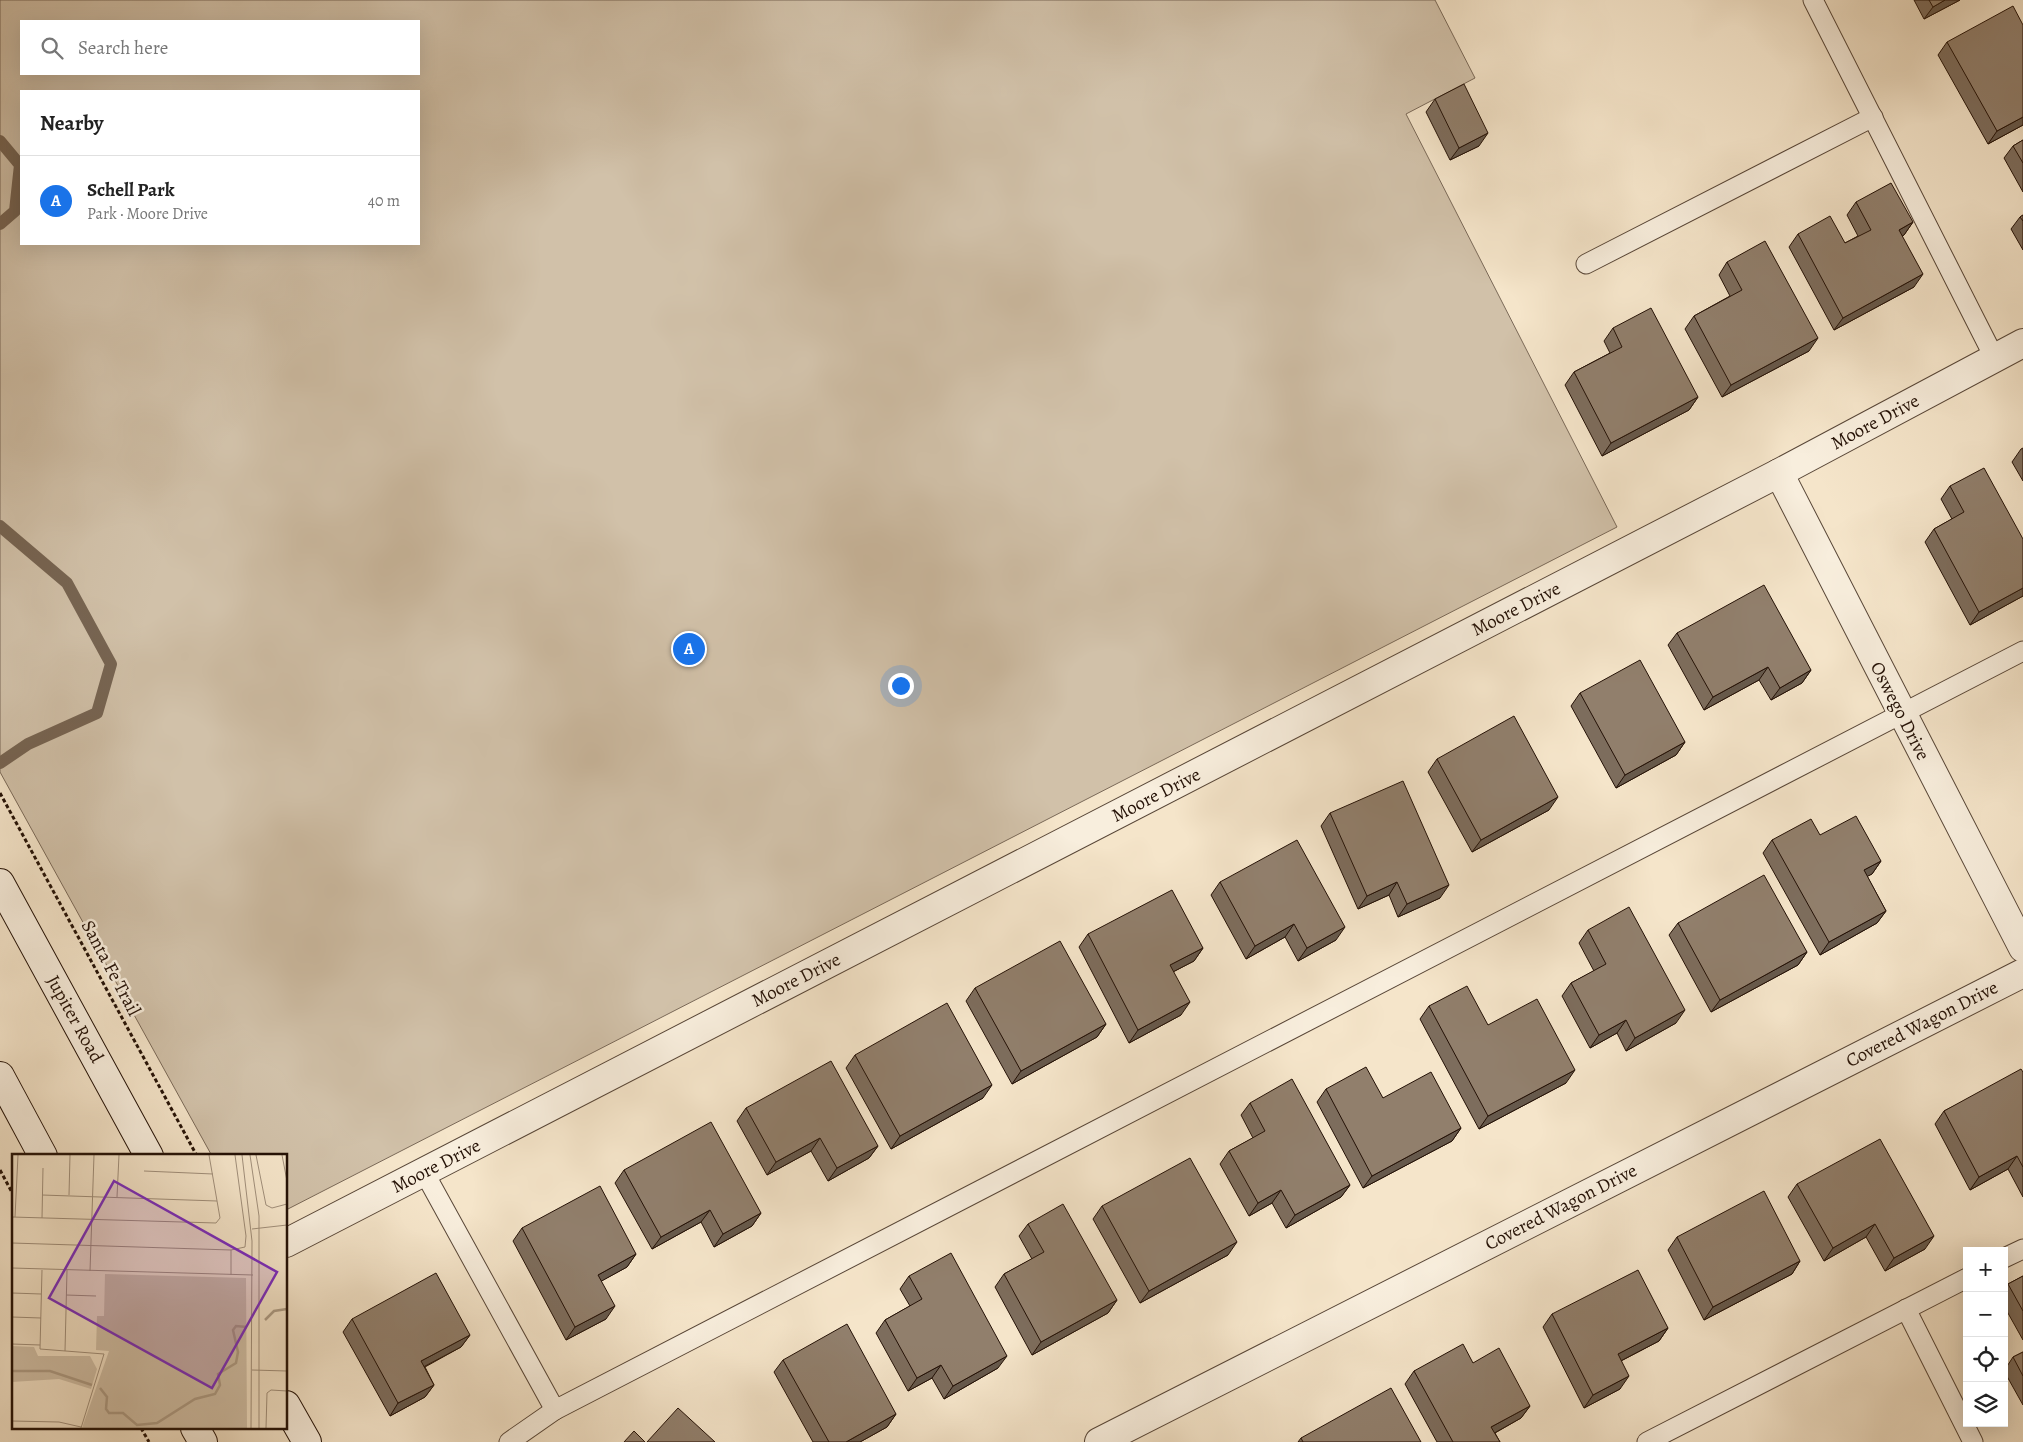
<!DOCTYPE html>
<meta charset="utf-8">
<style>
body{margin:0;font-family:Alegreya,serif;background:#f6f6f6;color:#222}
.controls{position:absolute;right:15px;bottom:15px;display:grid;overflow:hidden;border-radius:0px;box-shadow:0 5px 20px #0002}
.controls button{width:45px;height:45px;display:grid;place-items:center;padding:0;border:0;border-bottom:1px solid #e0e0e0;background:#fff;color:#222;font:25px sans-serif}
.you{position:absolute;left:900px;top:685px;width:18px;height:18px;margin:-12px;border:4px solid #fff;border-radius:50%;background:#1a73e8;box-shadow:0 0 0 8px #1a73e833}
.badge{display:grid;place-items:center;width:32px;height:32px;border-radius:50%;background:#1a73e8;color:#fff;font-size:16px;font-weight:700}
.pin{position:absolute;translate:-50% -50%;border:2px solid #fff;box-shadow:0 1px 5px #0006}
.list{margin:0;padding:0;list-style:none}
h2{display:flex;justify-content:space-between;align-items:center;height:65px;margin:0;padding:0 20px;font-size:21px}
h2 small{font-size:16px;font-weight:400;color:#767676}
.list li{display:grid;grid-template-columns:32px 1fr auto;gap:15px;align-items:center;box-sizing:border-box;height:90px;padding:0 20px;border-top:1px solid #e0e0e0}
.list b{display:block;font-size:19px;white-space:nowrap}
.list p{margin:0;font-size:16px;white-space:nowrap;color:#767676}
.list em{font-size:16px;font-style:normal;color:#767676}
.icon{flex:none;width:28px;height:28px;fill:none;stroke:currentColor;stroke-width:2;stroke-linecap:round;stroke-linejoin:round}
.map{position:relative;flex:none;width:2023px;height:1442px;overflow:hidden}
.search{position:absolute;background:#fff;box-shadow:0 5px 20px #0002;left:20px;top:20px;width:400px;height:55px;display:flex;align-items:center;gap:12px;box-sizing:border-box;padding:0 18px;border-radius:0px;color:#767676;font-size:19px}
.panel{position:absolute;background:#fff;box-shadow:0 5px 20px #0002;left:20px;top:90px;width:400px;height:155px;border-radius:0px}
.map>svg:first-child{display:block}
</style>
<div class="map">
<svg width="2023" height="1442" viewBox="0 0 2023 1442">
<rect width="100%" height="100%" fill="#f5e5ca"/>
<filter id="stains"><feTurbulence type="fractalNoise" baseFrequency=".004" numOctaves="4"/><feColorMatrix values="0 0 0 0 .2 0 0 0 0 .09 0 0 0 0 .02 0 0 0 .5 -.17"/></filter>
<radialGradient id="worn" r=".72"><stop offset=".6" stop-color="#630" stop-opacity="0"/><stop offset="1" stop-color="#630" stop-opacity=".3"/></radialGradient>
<path fill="#d1c1a9" stroke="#7a6958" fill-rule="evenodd" d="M0,0H1435L1475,78L1406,114L1617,527L286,1210V1156H212L0,772ZM21,21H419V74H21ZM21,91H419V244H21Z"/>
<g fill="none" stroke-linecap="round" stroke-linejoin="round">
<g stroke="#776553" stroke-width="12">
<path d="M0,141L20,165L15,211L0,224"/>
<path d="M0,526L67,583L111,664L97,713L28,744L0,763"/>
</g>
<g stroke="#584637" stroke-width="21">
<g id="service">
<path d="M1813,0L1994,357"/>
<path d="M1586,264L1873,117"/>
<path d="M424,1172L555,1410L2023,651"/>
<path d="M2004,1258L2023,1249"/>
<path d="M1906,1309L1973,1442"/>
<path d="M509,1442L555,1410"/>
<path d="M1647,1442L1967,1278"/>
</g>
</g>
<g stroke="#584637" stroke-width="30">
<g id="minor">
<path d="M1779,473L2023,948"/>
<path d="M286,1243L1779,473L2023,343"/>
<path d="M1099,1442L2023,973"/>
</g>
</g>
<g stroke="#241106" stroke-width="30">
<g id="secondary">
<path d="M0,883L149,1156"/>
<path d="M0,1076L43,1156"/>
<path d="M286,1405L307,1442"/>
<path d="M195,1428L203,1442"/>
</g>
</g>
<g stroke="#241106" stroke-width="3" stroke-dasharray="4 2.5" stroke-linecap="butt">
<path d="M0,793L197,1156"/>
<path d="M0,1170L14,1196"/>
<path d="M141,1428L149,1442"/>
</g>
<use href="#service" stroke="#f8eedd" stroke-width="19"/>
<use href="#minor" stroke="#f8eedd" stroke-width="28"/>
<use href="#secondary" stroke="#f8eedd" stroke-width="28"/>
</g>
<g fill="#7d6d5d" stroke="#241106">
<path d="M1914,0H1960L1924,19Z"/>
<path d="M1947,42L2023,125L1988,144L1938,55Z"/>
<path d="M1435,99L1479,146L1450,160L1426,112Z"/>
<path d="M2023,140V192L2004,158L2013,146Z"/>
<path d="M1856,202L1913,222L1904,235L1902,236L1914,287L1834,330L1789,247L1798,234L1845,243L1858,236L1847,215Z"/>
<path d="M2023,215V250L2011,229L2020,217Z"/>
<path d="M1727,262L1809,351L1722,397L1685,329L1694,316L1730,296L1719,275Z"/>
<path d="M1613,328L1698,397L1689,410L1602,456L1565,385L1574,372L1610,353L1604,341Z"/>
<path d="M2023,448V481L2012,462L2021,449Z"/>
<path d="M1950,486L2023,539V596L1970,625L1925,542L1934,529L1952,519L1941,499Z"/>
<path d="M1677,633L1811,670L1802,683L1771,700L1759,680L1704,710L1668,645Z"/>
<path d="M1580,693L1685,742L1676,755L1616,788L1571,706Z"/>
<path d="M1437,759L1549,810L1472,852L1428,772Z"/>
<path d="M1330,813L1440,898L1398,917L1389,895L1358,909L1321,826Z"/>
<path d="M1820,835L1881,861L1872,874L1867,876L1886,911L1877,923L1820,955L1763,853L1772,840Z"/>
<path d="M1220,882L1336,940L1298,961L1285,937L1246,959L1211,895Z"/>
<path d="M1678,923L1807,952L1798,965L1711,1012L1669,935Z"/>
<path d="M1588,930L1676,1023L1626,1051L1617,1033L1590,1048L1562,996L1571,983L1594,971L1579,943Z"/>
<path d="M1088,934L1203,948L1194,961L1173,972L1181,1015L1129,1043L1079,947Z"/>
<path d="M975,988L1106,1024L1097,1037L1012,1084L966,1001Z"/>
<path d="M1429,1006L1488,1025L1566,1083L1479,1129L1420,1019Z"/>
<path d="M855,1055L983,1098L891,1149L846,1068Z"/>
<path d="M2023,1072V1197L2008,1169L1970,1190L1935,1124L1944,1111Z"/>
<path d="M1326,1089L1383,1098L1461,1128L1452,1141L1363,1188L1317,1102Z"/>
<path d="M1250,1103L1350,1185L1341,1197L1286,1228L1272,1203L1249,1216L1220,1164L1229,1151L1253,1138L1241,1115Z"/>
<path d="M746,1108L878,1146L869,1158L828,1181L811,1151L767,1175L737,1121Z"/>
<path d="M624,1170L761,1213L752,1226L714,1247L701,1222L652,1249L615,1183Z"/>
<path d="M1797,1184L1925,1249L1885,1271L1866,1237L1824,1261L1788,1197Z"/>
<path d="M1102,1206L1228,1255L1140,1303L1093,1219Z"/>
<path d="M1028,1224L1117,1300L1108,1313L1032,1355L995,1287L1004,1274L1032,1259L1019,1236Z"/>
<path d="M522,1228L636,1254L627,1267L601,1281L606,1319L566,1340L513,1241Z"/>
<path d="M1677,1237L1800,1261L1792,1274L1704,1320L1668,1250Z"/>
<path d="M909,1276L998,1368L944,1399L932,1378L908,1391L876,1333L885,1320L910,1306L900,1289Z"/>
<path d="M2023,1276V1340L2004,1306V1289L2008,1284Z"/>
<path d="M1552,1314L1668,1328L1659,1341L1621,1361L1620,1389L1584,1408L1543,1327Z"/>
<path d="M352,1319L470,1335L461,1347L425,1367L434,1385L425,1397L390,1416L343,1332Z"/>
<path d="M2023,1352V1405L2004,1371L2013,1357Z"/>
<path d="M783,1360L896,1414L887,1427L860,1442H813L774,1372Z"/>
<path d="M1473,1363L1530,1406L1521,1418L1495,1433L1500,1442H1437L1405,1384L1414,1371Z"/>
<path d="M1301,1438L1421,1442H1298Z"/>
</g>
<g fill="#66594c" stroke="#241106">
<path d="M1945,0H1960L1924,19L1933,7Z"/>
<path d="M2023,117V125L1988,144L1997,131Z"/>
<path d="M1488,133L1479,146L1450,160L1459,148Z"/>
<path d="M1913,222L1904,235L1890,243L1899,230Z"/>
<path d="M1923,274L1914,287L1834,330L1843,318Z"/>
<path d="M1818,338L1809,351L1722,397L1731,385Z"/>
<path d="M1698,397L1689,410L1602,456L1611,443Z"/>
<path d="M2023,588V596L1970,625L1979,612Z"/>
<path d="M1768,667L1759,680L1704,710L1713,697Z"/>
<path d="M1811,670L1802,683L1771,700L1780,688Z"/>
<path d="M1685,742L1676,755L1616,788L1625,775Z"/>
<path d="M1558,797L1549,810L1472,852L1481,840Z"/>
<path d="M1881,861L1872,874L1855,883L1864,870Z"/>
<path d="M1397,882L1389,895L1358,909L1367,896Z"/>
<path d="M1449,885L1440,898L1398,917L1407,904Z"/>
<path d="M1886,911L1877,923L1820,955L1829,942Z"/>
<path d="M1294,924L1285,937L1246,959L1255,946Z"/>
<path d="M1345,927L1336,940L1298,961L1307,948Z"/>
<path d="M1203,948L1194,961L1161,978L1170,965Z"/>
<path d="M1807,952L1798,965L1711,1012L1720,1000Z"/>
<path d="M1190,1002L1181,1015L1129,1043L1138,1030Z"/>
<path d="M1685,1010L1676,1023L1626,1051L1635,1038Z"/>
<path d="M1626,1020L1617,1033L1590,1048L1599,1035Z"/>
<path d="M1106,1024L1097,1037L1012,1084L1021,1071Z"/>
<path d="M1575,1070L1566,1083L1479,1129L1488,1116Z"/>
<path d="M992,1085L983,1098L891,1149L900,1136Z"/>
<path d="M1461,1128L1452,1141L1363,1188L1372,1176Z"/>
<path d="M820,1138L811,1151L767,1175L776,1162Z"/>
<path d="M878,1146L869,1158L828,1181L837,1168Z"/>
<path d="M2017,1156L2008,1169L1970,1190L1979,1177Z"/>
<path d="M1350,1185L1341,1197L1286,1228L1295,1215Z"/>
<path d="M1281,1190L1272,1203L1249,1216L1258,1203Z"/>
<path d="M710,1210L701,1222L652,1249L661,1237Z"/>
<path d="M761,1213L752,1226L714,1247L723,1234Z"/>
<path d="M1875,1224L1866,1237L1824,1261L1833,1248Z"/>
<path d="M1934,1236L1925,1249L1885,1271L1894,1258Z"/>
<path d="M1237,1242L1228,1255L1140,1303L1149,1291Z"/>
<path d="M636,1254L627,1267L589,1288L598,1275Z"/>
<path d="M1800,1261L1792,1274L1704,1320L1713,1307Z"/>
<path d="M1117,1300L1108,1313L1032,1355L1041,1342Z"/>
<path d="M615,1306L606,1319L566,1340L575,1327Z"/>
<path d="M1668,1328L1659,1341L1609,1367L1618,1354Z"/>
<path d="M470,1335L461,1347L412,1373L421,1361Z"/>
<path d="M1007,1356L998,1368L944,1399L953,1386Z"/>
<path d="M941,1365L932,1378L908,1391L917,1378Z"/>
<path d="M1629,1376L1620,1389L1584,1408L1593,1395Z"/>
<path d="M434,1385L425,1397L390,1416L398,1403Z"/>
<path d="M1530,1406L1521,1418L1482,1440L1491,1427Z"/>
<path d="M896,1414L887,1427L860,1442H846Z"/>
</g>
<g fill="#917f6c" stroke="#241106">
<path d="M1929,0H1945L1933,7Z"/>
<path d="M2013,6L2023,25V117L1997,131L1947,42Z"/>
<path d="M1464,84L1488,133L1459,148L1435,99Z"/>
<path d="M2023,140V163L2013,146Z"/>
<path d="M1891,183L1913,222L1899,230L1923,274L1843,318L1798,234L1830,216L1845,243L1871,230L1856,202Z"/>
<path d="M2023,215V221L2020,217Z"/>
<path d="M1765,241L1818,338L1731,385L1694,316L1742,290L1727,262Z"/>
<path d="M1651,308L1698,397L1611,443L1574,372L1622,347L1613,328Z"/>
<path d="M1984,468L2023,539V588L1979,612L1934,529L1964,512L1950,486Z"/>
<path d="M1764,585L1811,670L1780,688L1768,667L1713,697L1677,633Z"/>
<path d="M1640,660L1685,742L1625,775L1580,693Z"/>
<path d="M1514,716L1558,797L1481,840L1437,759Z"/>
<path d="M1403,781L1449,885L1407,904L1397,882L1367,896L1330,813Z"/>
<path d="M1856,816L1881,861L1864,870L1886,911L1829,942L1772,840L1811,819L1820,835Z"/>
<path d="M1297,840L1345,927L1307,948L1294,924L1255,946L1220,882Z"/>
<path d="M1764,875L1807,952L1720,1000L1678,923Z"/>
<path d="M1172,890L1203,948L1170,965L1190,1002L1138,1030L1088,934Z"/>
<path d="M1629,907L1685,1010L1635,1038L1626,1020L1599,1035L1571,983L1606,964L1588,930Z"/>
<path d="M1060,941L1106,1024L1021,1071L975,988Z"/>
<path d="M1467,986L1488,1025L1537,999L1575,1070L1488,1116L1429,1006Z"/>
<path d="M947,1003L992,1085L900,1136L855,1055Z"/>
<path d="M831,1061L878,1146L837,1168L820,1138L776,1162L746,1108Z"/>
<path d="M1366,1067L1383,1098L1431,1072L1461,1128L1372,1176L1326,1089Z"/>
<path d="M2021,1069L2023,1072V1167L2017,1156L1979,1177L1944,1111Z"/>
<path d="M1292,1079L1350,1185L1295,1215L1281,1190L1258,1203L1229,1151L1265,1131L1250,1103Z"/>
<path d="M711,1122L761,1213L723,1234L710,1210L661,1237L624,1170Z"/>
<path d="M1880,1139L1934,1236L1894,1258L1875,1224L1833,1248L1797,1184Z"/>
<path d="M1190,1158L1237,1242L1149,1291L1102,1206Z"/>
<path d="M600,1186L636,1254L598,1275L615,1306L575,1327L522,1228Z"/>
<path d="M1764,1191L1800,1261L1713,1307L1677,1237Z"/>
<path d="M1063,1204L1117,1300L1041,1342L1004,1274L1044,1252L1028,1224Z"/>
<path d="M951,1253L1007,1356L953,1386L941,1365L917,1378L885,1320L922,1299L909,1276Z"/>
<path d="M1638,1270L1668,1328L1618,1354L1629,1376L1593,1395L1552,1314Z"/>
<path d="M436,1273L470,1335L421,1361L434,1385L398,1403L352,1319Z"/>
<path d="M2023,1276V1311L2008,1284Z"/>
<path d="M847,1324L896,1414L846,1442H829L783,1360Z"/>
<path d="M1463,1344L1473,1363L1499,1348L1530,1406L1491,1427L1500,1442H1453L1414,1371Z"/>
<path d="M2023,1352V1376L2013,1357Z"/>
<path d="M1391,1388L1421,1442H1303L1301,1438Z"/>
<path d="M678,1408L715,1442H647Z"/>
<path d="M634,1431L645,1442H624Z"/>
</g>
<g text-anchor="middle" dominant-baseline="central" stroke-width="5" stroke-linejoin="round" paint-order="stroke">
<g font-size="19" fill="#241106" stroke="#f8eedd">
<text transform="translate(1875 422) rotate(-28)">Moore Drive</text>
<text transform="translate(1516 609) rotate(-27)">Moore Drive</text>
<text transform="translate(1900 711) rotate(63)">Oswego Drive</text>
<text transform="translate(1156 795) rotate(-27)">Moore Drive</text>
<text transform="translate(111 968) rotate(62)">Santa Fe Trail</text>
<text transform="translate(796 980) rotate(-27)">Moore Drive</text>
<text transform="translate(75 1019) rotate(61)">Jupiter Road</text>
<text transform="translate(1922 1024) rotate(-27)">Covered Wagon Drive</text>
<text transform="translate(436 1166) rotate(-27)">Moore Drive</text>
<text transform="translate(1561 1207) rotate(-27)">Covered Wagon Drive</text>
</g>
</g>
<g transform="translate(12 1154)">
<rect width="275" height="275" fill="#f5e5ca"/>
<path d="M93,120L234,124L235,274H70L97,197L84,196L85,162H92ZM0,192L22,193L26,202H78L85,215L79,235L47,225L0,228Z" fill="#d1c1a9"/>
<path fill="none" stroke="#ae9d87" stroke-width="2.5" d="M253,166L262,157L275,155M0,217H38L80,231M88,234L95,243L94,255L97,259H111L125,271L145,269L183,245L203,240L208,231L206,220L224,209L226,198L221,176L224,172L235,173"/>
<path fill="none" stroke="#a1907c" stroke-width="1" d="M230,1L240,87L239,274M238,1L247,62V274M244,1L254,51L260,54L275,50M270,1L275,27M132,17L201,20M30,41L205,47M57,41L58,1M105,43L107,1M0,63L204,69L208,64L197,1M3,63L6,1M30,64L31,14M240,75L275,71M0,89L219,96V121M219,96L233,93L234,82L223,1M0,114L241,121M30,116L28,195L92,200L69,274M78,117L82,1M0,139L29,140M54,141L84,142M0,163L29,164M0,190L28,191M53,197L55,116M240,216L275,217M0,267L47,268L69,273M254,274L255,239L259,236L275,237"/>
<path fill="#7b2cbf" fill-opacity="0.15" stroke="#7b2cbf" stroke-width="2.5" d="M102,27L265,118L200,234L37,144Z"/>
<rect width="275" height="275" fill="none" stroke="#241106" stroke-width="2.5"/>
</g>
<rect width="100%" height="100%" filter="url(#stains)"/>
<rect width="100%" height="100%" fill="url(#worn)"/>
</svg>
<div class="controls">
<button>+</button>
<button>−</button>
<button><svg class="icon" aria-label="locate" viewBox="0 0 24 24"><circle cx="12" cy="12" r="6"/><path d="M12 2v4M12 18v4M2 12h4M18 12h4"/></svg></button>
<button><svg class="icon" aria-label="layers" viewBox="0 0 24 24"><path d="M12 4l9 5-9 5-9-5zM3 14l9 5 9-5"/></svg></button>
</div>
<div class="you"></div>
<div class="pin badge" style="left:689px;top:649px">A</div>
<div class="search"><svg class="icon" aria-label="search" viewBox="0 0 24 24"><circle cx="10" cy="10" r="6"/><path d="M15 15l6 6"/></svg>Search here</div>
<section class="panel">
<h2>Nearby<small></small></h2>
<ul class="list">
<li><span class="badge">A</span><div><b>Schell Park</b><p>Park · Moore Drive</p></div><em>40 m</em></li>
</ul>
</section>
</div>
